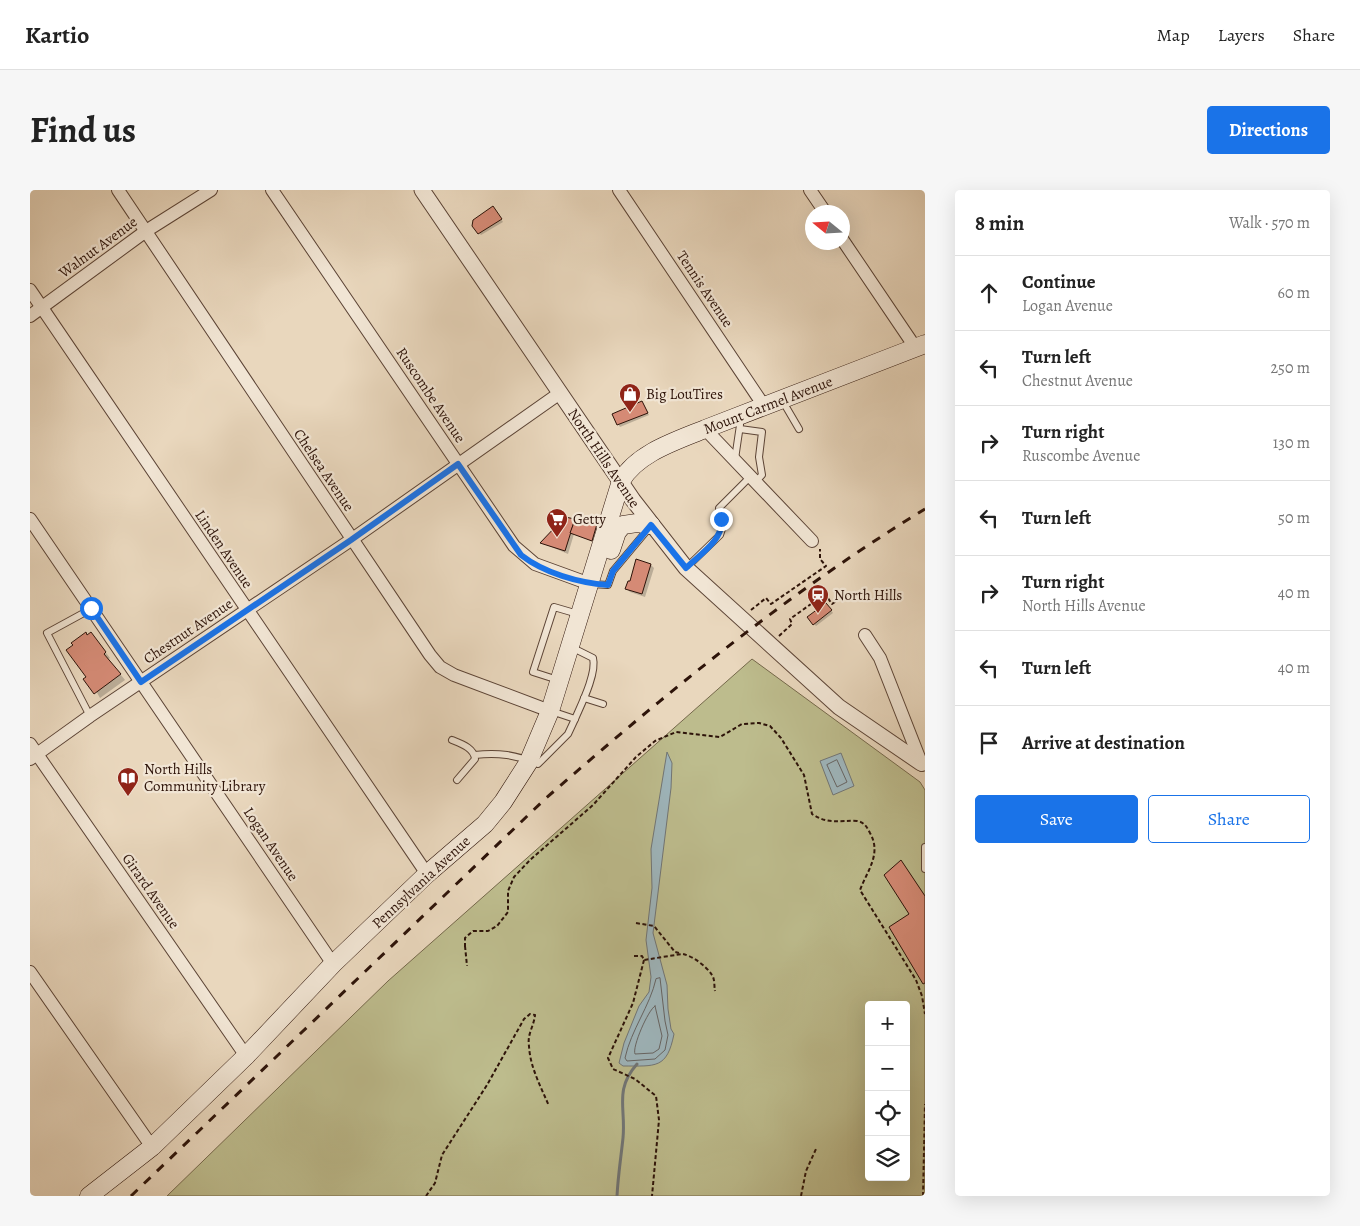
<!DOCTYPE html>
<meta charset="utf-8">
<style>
body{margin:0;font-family:Alegreya,serif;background:#f6f6f6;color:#222}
.controls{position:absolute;right:15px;bottom:15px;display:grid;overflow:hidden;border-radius:5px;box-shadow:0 5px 20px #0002}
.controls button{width:45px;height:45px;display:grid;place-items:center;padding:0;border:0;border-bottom:1px solid #e0e0e0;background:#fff;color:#222;font:25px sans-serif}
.compass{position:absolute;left:775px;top:15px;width:45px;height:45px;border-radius:50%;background:#fff;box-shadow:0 5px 20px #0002;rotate:288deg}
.stop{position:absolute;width:15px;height:15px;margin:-11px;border:4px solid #1a73e8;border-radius:50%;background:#fff}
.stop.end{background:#1a73e8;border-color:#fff;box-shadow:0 1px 5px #0008}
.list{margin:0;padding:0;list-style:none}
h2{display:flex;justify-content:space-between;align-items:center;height:65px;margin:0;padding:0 20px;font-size:21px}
h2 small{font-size:16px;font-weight:400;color:#767676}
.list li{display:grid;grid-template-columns:32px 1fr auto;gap:15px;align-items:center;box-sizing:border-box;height:75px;padding:0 20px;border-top:1px solid #e0e0e0}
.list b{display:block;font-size:19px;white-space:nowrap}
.list p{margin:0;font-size:16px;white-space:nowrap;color:#767676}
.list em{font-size:16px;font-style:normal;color:#767676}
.actions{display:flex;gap:10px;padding:15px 20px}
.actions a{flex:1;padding:11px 0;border:1px solid #1a73e8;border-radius:5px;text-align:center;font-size:18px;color:#1a73e8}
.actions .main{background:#1a73e8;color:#fff}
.icon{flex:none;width:28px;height:28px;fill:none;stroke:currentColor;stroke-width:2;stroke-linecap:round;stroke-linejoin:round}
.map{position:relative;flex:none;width:895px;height:1006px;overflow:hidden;border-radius:5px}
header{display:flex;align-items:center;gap:30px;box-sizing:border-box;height:70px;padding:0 25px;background:#fff;border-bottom:1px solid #e0e0e0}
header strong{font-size:24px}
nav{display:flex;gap:28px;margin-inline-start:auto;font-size:18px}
.intro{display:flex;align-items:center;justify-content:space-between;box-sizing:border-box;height:120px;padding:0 30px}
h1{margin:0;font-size:35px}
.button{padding:12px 22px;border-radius:5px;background:#1a73e8;color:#fff;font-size:18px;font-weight:700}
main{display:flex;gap:30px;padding:0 30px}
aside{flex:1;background:#fff;border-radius:5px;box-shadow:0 5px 20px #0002}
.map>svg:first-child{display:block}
</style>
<header>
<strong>Kartio</strong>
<nav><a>Map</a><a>Layers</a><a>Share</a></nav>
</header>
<div class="intro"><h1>Find us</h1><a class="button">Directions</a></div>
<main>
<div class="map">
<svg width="895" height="1006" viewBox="0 0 895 1006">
<rect width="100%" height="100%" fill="#e9d7bd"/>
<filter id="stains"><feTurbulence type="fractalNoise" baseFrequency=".004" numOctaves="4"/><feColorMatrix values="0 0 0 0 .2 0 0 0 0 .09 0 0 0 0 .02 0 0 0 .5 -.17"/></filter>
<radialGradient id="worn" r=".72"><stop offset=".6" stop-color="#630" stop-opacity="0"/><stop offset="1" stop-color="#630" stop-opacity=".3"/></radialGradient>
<path fill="#bdbc8d" stroke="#75684b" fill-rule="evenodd" d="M722,469L890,592L895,600V1006H137L358,791ZM839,815H876V987H839Z"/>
<g fill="#9eb6bd" stroke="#717575">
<path d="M637,562L642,573L641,598L623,743L637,795L638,819L641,839L644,844C637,879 626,876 593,876L589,873L594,853L609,816L619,802L621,787L616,750L622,698L621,659Z"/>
<path d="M811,563L824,596L803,605L790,571Z"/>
</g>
<g fill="#0003">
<path d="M465,20L473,32L451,45L449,43Z"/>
<path d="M612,212L619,225L590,237L588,234Z"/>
<path d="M536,328L567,336L563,350L544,344L538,364L512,353L532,337Z"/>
<path d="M607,371L621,375L624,378L615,407L600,402L597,399L601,393Z"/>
<path d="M798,416L803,423L786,436L784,434Z"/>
<path d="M61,443L80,468L78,469L95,490L70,508L58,487V446Z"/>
<path d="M871,671L895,705V794L881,724Z"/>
</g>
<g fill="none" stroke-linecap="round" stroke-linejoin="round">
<g stroke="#666463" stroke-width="1">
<path d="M807,570L817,592L807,597L797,575Z"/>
<path d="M630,788L635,831L638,845L635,860L625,869L597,871L595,868C601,840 620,816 626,789Z"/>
<path d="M625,816L632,846L629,859L623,863L605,864C602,857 618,820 625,816Z"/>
</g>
<path stroke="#717575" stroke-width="3" d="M587,1006C588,986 591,967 593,948C596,918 584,900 607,874"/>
</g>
<g fill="#d58a75" stroke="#2d1309">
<path d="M463,16L472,29L448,44L442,36L443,30Z"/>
<path d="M612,211L618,223L587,235L582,224Z"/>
<path d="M535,327L545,329L535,361L510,353L528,334L532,335Z"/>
<path d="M546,327L567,334L562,351L540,343Z"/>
<path d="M606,369L621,374L612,404L595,399L598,391H600Z"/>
<path d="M796,413L802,420L783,435L777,427Z"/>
<path d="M56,442L57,445L61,442L76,462L74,464L91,484L64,504L53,489L56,487L36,460L43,455L41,453Z"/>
<path d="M871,670L895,706V793L893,794L859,737L879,724L854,685Z"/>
</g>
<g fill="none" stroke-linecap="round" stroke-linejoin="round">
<g stroke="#5c4436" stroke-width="8">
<g id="service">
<path d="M752,210L769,239"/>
<path d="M710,239L732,242L729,267L732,285L725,292"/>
<path d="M705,269L710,235"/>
<path d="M656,378L690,345L693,336L689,318L720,287"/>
<path d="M561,394L578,395L583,381L619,338"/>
<path d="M528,490L503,482L524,417L548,424"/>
<path d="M554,508L573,514"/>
<path d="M521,521L545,529C551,515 567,483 563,468L541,457"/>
<path d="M60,526L17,443L61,419"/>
<path d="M422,550C432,554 444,558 445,569L427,590"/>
<path d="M445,565C468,562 486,565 508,574L538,544L545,529"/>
<path d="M895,657V679"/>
</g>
</g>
<g stroke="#5c4436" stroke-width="14">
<g id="minor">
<path d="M88,0L400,465L410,477L424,485L520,521"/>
<path d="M242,0L484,356L505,374L560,394"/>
<path d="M589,0L734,216"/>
<path d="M780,0L795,22"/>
<path d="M812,49L885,157"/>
<path d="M0,100L397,684"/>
<path d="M0,126L116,41L181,0"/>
<path d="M675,239L782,351"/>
<path d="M0,329L303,774"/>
<path d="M835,445L850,468L892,575"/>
<path d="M0,554L216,866"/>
<path d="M0,569L60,526L321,350L530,203"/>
<path d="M0,782L122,957"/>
</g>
</g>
<g stroke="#5c4436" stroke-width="17">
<path id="tertiary" d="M392,0L603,310L656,378L809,517L891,573"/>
</g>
<g stroke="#2d1309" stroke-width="19">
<g id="secondary">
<path d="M581,360L587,342L593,335L607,333L621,335"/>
<path d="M59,1006L122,957L216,866L303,774L397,684L455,634L473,612L498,573L520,521L591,291C607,263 646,251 675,239L895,154"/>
</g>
</g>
<g stroke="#2d1309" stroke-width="2" stroke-dasharray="4 2.5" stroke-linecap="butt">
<path d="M721,420L736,408L741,414L796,376L790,369V359"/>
<path d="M749,446L762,434L760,429L795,404L802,414L809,409"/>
<path d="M606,733L624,736L645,762L649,763"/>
<path d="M435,756L437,776"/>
<path d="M435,757V748L443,741H458L467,736L478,722V701L484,687L500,670L563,615L606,567L625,551L646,542L690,547L712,534L729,533L740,536L751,548L774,585L782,624C799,635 809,630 827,631C834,632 837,637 840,643C852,664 837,681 830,700L886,790L892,806L895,824"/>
<path d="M604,766H612L614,770C620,769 651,764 653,764C663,766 677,777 682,785C685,789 684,796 685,801"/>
<path d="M614,770L603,813L578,868L583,879L605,889L626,906L629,930L622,1006"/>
<path d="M396,1006L405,993L412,965L457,895L494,829L500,824L505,825C504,836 497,844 499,856C500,877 511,897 519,916"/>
<path d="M771,1006L776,981L786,959"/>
<path d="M893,1006L895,914"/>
</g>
<use href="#service" stroke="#f1e5d4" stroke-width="6"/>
<use href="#minor" stroke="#f1e5d4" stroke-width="12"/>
<use href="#tertiary" stroke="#f1e5d4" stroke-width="15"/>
<use href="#secondary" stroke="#f1e5d4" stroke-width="18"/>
<path stroke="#2d1309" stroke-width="3" stroke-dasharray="9 9" stroke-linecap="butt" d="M101,1006L515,609C635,504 759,402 895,319"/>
</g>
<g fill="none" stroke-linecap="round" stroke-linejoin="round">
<path stroke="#1a73e8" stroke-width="6" d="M61,418L111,492L321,350L428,274L491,365C514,383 549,393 578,395L583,381L621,335L656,378C669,365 695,349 691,329"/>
</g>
<defs>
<g id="shop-pin" transform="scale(1.125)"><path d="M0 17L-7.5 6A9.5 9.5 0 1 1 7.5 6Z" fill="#8f2418" stroke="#f1e5d4"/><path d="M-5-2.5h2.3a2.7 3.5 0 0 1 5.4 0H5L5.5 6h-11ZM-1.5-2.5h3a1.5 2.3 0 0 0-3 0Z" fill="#fff"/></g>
<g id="supermarket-pin" transform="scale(1.125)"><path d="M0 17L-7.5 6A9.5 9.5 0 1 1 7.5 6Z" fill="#8f2418" stroke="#f1e5d4"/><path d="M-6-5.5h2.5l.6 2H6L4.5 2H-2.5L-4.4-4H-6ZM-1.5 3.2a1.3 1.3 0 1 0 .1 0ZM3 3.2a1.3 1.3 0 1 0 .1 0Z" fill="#fff"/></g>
<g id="station-pin" transform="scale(1.125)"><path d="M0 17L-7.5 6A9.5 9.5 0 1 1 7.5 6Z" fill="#8f2418" stroke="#f1e5d4"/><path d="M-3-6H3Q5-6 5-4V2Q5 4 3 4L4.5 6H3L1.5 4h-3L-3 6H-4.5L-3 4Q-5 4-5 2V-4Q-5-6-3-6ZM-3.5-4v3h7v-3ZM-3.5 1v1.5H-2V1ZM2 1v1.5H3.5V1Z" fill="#fff"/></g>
<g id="library-pin" transform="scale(1.125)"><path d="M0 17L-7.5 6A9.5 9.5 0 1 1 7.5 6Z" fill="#8f2418" stroke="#f1e5d4"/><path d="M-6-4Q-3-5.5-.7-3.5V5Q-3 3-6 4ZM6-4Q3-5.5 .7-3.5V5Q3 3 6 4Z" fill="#fff"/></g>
</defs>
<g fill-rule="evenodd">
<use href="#shop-pin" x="600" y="204"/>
<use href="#supermarket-pin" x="527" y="329"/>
<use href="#station-pin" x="788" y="405"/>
<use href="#library-pin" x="98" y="588"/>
</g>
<g text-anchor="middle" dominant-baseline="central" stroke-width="4.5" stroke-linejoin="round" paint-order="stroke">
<g font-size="15" fill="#2d1309" stroke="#f1e5d4">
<text transform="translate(68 57) rotate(-36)">Walnut Avenue</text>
<text transform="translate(675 99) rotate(56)">Tennis Avenue</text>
<text transform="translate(401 205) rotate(56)">Ruscombe Avenue</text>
<text transform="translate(738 215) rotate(-21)">Mount Carmel Avenue</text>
<text transform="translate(574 268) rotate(56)">North Hills Avenue</text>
<text transform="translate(294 280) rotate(56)">Chelsea Avenue</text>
<text transform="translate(194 359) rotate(56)">Linden Avenue</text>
<text transform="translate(158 441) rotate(-34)">Chestnut Avenue</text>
<text transform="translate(241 654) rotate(56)">Logan Avenue</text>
<text transform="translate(391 692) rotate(-43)">Pennsylvania Avenue</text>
<text transform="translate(121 701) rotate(55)">Girard Avenue</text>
</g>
<g font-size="15" fill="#2d1309" stroke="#f1e5d4" text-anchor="start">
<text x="616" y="204">Big LouTires</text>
<text x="543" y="329">Getty</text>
<text x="804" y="405">North Hills</text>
<text x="114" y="579">North Hills<tspan x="114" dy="17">Community Library</tspan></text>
</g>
</g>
<rect width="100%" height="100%" filter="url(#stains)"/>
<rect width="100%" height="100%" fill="url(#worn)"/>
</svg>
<div class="controls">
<button>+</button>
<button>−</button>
<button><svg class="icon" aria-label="locate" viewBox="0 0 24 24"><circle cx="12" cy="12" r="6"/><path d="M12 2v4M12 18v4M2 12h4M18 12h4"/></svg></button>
<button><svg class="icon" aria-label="layers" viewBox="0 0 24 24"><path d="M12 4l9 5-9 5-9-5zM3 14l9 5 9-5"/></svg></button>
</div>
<svg class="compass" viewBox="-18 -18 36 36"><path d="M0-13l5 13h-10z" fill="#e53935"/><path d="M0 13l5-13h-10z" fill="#767676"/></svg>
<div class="stop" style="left:61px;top:418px"></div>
<div class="stop end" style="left:691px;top:329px"></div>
</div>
<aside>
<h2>8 min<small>Walk · 570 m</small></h2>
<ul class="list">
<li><svg class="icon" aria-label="ahead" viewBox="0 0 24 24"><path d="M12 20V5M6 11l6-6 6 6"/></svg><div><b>Continue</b><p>Logan Avenue</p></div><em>60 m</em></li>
<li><svg class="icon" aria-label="left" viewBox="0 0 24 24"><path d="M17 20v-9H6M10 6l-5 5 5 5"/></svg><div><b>Turn left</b><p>Chestnut Avenue</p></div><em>250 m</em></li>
<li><svg class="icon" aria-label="right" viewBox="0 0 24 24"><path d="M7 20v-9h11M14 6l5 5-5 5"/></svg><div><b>Turn right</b><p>Ruscombe Avenue</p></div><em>130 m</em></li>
<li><svg class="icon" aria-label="left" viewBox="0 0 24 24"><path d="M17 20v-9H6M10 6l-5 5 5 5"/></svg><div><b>Turn left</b></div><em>50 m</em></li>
<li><svg class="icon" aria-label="right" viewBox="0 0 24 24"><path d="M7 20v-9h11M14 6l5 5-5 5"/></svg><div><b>Turn right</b><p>North Hills Avenue</p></div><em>40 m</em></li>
<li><svg class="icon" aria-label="left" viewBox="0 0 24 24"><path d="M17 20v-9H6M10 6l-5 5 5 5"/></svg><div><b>Turn left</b></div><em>40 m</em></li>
<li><svg class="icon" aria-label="arrive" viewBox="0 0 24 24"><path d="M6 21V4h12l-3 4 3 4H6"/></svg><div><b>Arrive at destination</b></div></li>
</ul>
<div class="actions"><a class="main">Save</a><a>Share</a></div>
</aside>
</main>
